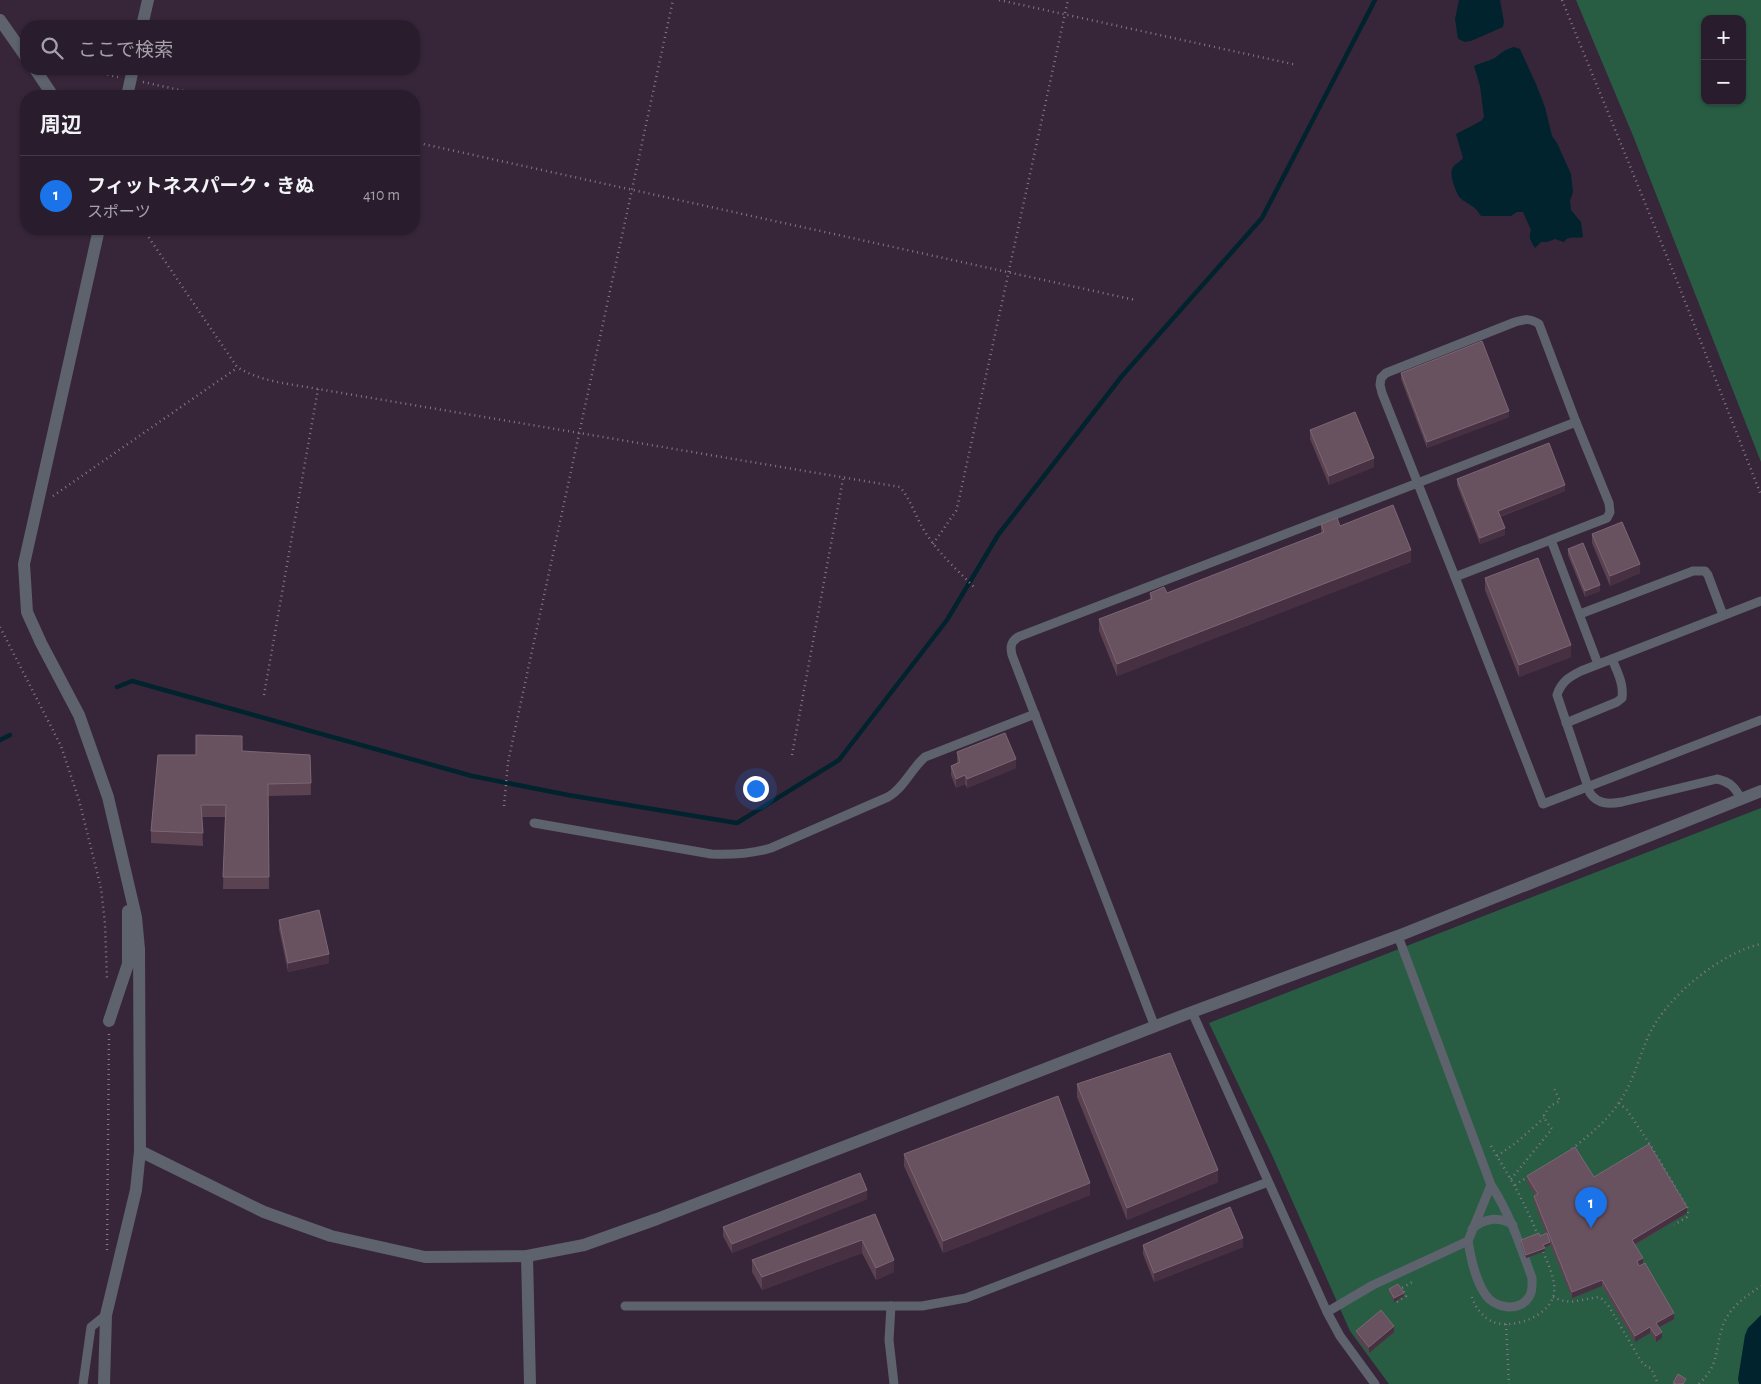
<!DOCTYPE html>
<html lang="ja">
<meta charset="utf-8">
<style>
body{margin:0;font-family:"Alegreya Sans","Noto Sans JP",sans-serif;background:#312534;color:#f1f3f6}
.controls{position:absolute;right:15px;top:15px;display:grid;overflow:hidden;border-radius:10px;box-shadow:0 1px 4px #0004}
.controls button{width:45px;height:45px;display:grid;place-items:center;padding:0;border:0;border-bottom:1px solid #453a48;background:#291c2c;color:#f1f3f6;font:25px sans-serif}
.you{position:absolute;left:755px;top:788px;width:18px;height:18px;margin:-12px;border:4px solid #fff;border-radius:50%;background:#1a73e8;box-shadow:0 0 0 8px #1a73e833}
.badge{display:grid;place-items:center;width:32px;height:32px;border-radius:50%;background:#1a73e8;color:#fff;font-size:16px;font-weight:700}
.pin{position:absolute;translate:-50% -41px;filter:drop-shadow(0 1px 2px #0008)}
.pin::after{content:'';position:absolute;top:26px;width:18px;height:15px;background:inherit;clip-path:polygon(0 0,100% 0,50% 100%)}
.list{margin:0;padding:0;list-style:none}
h2{display:flex;justify-content:space-between;align-items:center;height:65px;margin:0;padding:0 20px;font-size:21px}
h2 small{font-size:16px;font-weight:400;color:#a5a1a9}
.list li{display:grid;grid-template-columns:32px 1fr auto;gap:15px;align-items:center;box-sizing:border-box;height:80px;padding:0 20px;border-top:1px solid #453a48}
.list b{display:block;font-size:19px;white-space:nowrap}
.list p{margin:0;font-size:16px;white-space:nowrap;color:#a5a1a9}
.list em{font-size:16px;font-style:normal;color:#a5a1a9}
.icon{flex:none;width:28px;height:28px;fill:none;stroke:currentColor;stroke-width:2;stroke-linecap:round;stroke-linejoin:round}
.map{position:relative;flex:none;width:1761px;height:1384px;overflow:hidden}
.search{position:absolute;background:#291c2c;box-shadow:0 1px 4px #0004;left:20px;top:20px;width:400px;height:55px;display:flex;align-items:center;gap:12px;box-sizing:border-box;padding:0 18px;border-radius:20px;color:#a5a1a9;font-size:19px}
.panel{position:absolute;background:#291c2c;box-shadow:0 1px 4px #0004;left:20px;top:90px;width:400px;height:145px;border-radius:20px}
.map>svg:first-child{display:block}
</style>
<div class="map">
<svg width="1761" height="1384" viewBox="0 0 1761 1384">
<rect width="100%" height="100%" fill="#37263a"/>
<g fill="#285d44" fill-rule="evenodd">
<path d="M1576,0H1761V462L1634,138ZM1705,19H1742V101H1705Z"/>
<path d="M1761,808V1384H1389L1350,1331L1272,1155L1209,1023Z"/>
</g>
<g fill="#00232d">
<path d="M1459,0H1500L1504,22L1503,27L1471,41L1465,42L1458,39L1455,19Z"/>
<path d="M1514,47L1520,49L1536,84L1545,107L1552,136L1557,143L1571,174L1573,192L1570,201L1571,210L1581,222L1583,237C1575,239 1569,235 1564,242L1555,239L1547,242H1541L1535,248C1531,242 1528,237 1531,230L1523,212H1517L1511,216H1481C1474,204 1469,206 1459,197C1456,190 1448,175 1453,167C1455,164 1461,161 1463,158L1456,134L1481,121L1484,117L1480,86L1474,66C1479,63 1493,60 1496,57C1502,52 1506,49 1514,47Z"/>
<path d="M1761,1315V1384H1739L1738,1379L1745,1335L1748,1328Z"/>
</g>
<g fill="none" stroke-linecap="round" stroke-linejoin="round">
<g stroke="#00232d" stroke-width="4.5">
<path d="M117,687L132,681L472,776L568,795L737,823L839,760L947,620L998,535L1122,376L1262,218L1375,0"/>
<path d="M0,740L10,735"/>
</g>
<g stroke="#857787" stroke-width="2.5" stroke-dasharray="1 4" stroke-linecap="butt">
<path d="M999,0L1297,65"/>
<path d="M1562,0L1677,281L1761,495"/>
<path d="M83,69L118,77"/>
<path d="M143,82L207,96"/>
<path d="M414,142L1135,300"/>
<path d="M143,229L237,367C261,382 291,384 318,389L900,487C910,499 914,512 921,525C934,549 956,569 975,588"/>
<path d="M53,496L237,368"/>
<path d="M933,544L956,511L958,504L1068,0"/>
<path d="M0,627L61,746L79,800L101,888L105,924L107,980"/>
<path d="M264,695L318,389"/>
<path d="M792,755L843,479"/>
<path d="M504,806L508,762L673,0"/>
<path d="M1619,1103L1627,1110L1651,1146L1688,1209L1687,1217L1674,1225"/>
<path d="M1491,1146C1509,1176 1526,1204 1538,1236"/>
<path d="M1572,1149C1589,1135 1606,1122 1618,1104C1633,1083 1638,1060 1648,1037C1665,998 1720,953 1761,944"/>
<path d="M1497,1156L1517,1142L1544,1118"/>
<path d="M1511,1179L1552,1129L1546,1121L1544,1115L1550,1106L1560,1101L1554,1088"/>
<path d="M1515,1185L1529,1176"/>
<path d="M107,1250L109,1033"/>
<path d="M1472,1297C1475,1307 1482,1316 1491,1321C1511,1331 1551,1316 1554,1293C1556,1279 1547,1262 1542,1249"/>
<path d="M1553,1297L1560,1300L1571,1302L1598,1297L1602,1299L1608,1305L1641,1361L1647,1367L1651,1368L1658,1384"/>
<path d="M1397,1302L1406,1296L1402,1288L1414,1281"/>
<path d="M1506,1324L1509,1384"/>
<path d="M1699,1384C1720,1363 1714,1353 1722,1328C1728,1308 1745,1297 1761,1286"/>
</g>
<g stroke="#5d626d" stroke-width="9">
<path d="M1551,540L1598,664"/>
<path d="M1455,577L1382,393L1380,385L1381,378L1386,373L1515,322C1525,319 1530,318 1539,324L1576,422"/>
<path d="M1580,614L1693,571H1705L1708,575L1723,615"/>
<path d="M1566,723L1617,702L1622,698C1624,684 1617,671 1612,659"/>
<path d="M1741,799C1735,787 1730,782 1717,779L1622,802C1610,804 1598,805 1590,793L1557,695C1561,682 1569,677 1581,671L1761,601"/>
<path d="M534,823L711,854C733,855 751,854 771,848L888,797C904,788 911,769 925,757L1035,714"/>
<path d="M1192,1012L1327,1312L1340,1336L1375,1384"/>
<path d="M1155,1027L1012,655C1010,646 1011,642 1018,637L1576,422L1609,503L1610,512L1607,518L1455,577L1543,804L1761,720"/>
<path d="M1472,1229C1484,1218 1499,1216 1513,1225"/>
<path d="M1468,1241C1471,1259 1475,1279 1485,1294C1494,1308 1519,1313 1529,1297C1533,1292 1532,1284 1532,1278C1520,1245 1510,1214 1491,1185"/>
<path d="M625,1306H922L966,1298L1268,1182"/>
<path d="M891,1306L889,1340L894,1384"/>
<path d="M1327,1312L1373,1285L1468,1241L1491,1185L1398,936"/>
<path d="M83,1384L91,1327L106,1315"/>
</g>
<g stroke="#5d626d" stroke-width="12">
<path d="M0,20L26,57"/>
<path d="M142,26L148,0"/>
<path d="M35,69L53,96"/>
<path d="M127,96L133,69"/>
<path d="M99,229L24,564L27,612L41,643L79,715L108,797L136,917L139,949L140,1151L136,1190L106,1315L104,1384"/>
<path d="M109,1021L128,964V911"/>
</g>
<g stroke="#5d626d" stroke-width="12">
<path d="M140,1151L264,1212L331,1236L425,1257L527,1256L584,1245L657,1219L1192,1012L1398,936L1761,791"/>
<path d="M527,1256L530,1384"/>
</g>
</g>
<g fill="#5b4250">
<path d="M1401,373L1509,417L1427,448L1401,379Z"/>
<path d="M1310,430L1374,467L1329,485L1310,439Z"/>
<path d="M1457,479L1565,491L1500,517L1505,535L1480,544L1457,485Z"/>
<path d="M1321,524L1340,526L1411,562L1117,676L1099,631V619L1150,599V593H1167L1321,534Z"/>
<path d="M1592,534L1640,573L1610,586L1592,543Z"/>
<path d="M1568,549L1600,591L1585,597L1568,555Z"/>
<path d="M1485,578L1571,657L1519,677L1485,590Z"/>
<path d="M242,751L310,755L311,795L268,796L269,889H223L225,817H202L203,846L151,843V831L196,755Z"/>
<path d="M957,752L1016,768L967,788L965,784L956,788L951,775V766L957,763Z"/>
<path d="M279,920L329,963L288,972L279,929Z"/>
<path d="M1077,1084L1218,1182L1127,1220L1077,1097Z"/>
<path d="M904,1154L1090,1195L943,1253L904,1166Z"/>
<path d="M1527,1176L1594,1177L1687,1213L1635,1245L1643,1264L1639,1266L1674,1319L1659,1328L1662,1338L1656,1342L1650,1333L1635,1342L1602,1286L1572,1298L1550,1244V1245L1545,1248V1251L1526,1258L1521,1243V1240L1540,1236L1546,1234L1534,1202V1196L1535,1195L1527,1182Z"/>
<path d="M867,1199L732,1253L723,1236V1227Z"/>
<path d="M875,1214L894,1272L876,1280L862,1253L762,1290L752,1272V1260Z"/>
<path d="M1143,1245L1243,1247L1154,1282L1143,1254Z"/>
<path d="M1389,1289L1404,1296L1394,1302L1389,1292Z"/>
<path d="M1356,1331L1394,1332L1369,1353L1356,1337Z"/>
</g>
<g fill="#473041">
<path d="M1509,411V417L1427,448V442Z"/>
<path d="M1374,458V467L1329,485V476Z"/>
<path d="M1565,485V491L1498,517V511Z"/>
<path d="M1505,528V535L1480,544V538Z"/>
<path d="M1411,550V562L1117,676V664Z"/>
<path d="M1640,564V573L1610,586V576Z"/>
<path d="M1600,585V591L1585,597V591Z"/>
<path d="M1571,645V657L1519,677V665Z"/>
<path d="M1016,759V768L967,788V779Z"/>
<path d="M965,775V784L956,788V779Z"/>
<path d="M329,954V963L288,972V963Z"/>
<path d="M1218,1170V1182L1127,1220V1208Z"/>
<path d="M1090,1183V1195L943,1253V1241Z"/>
<path d="M867,1190V1199L732,1253V1244Z"/>
<path d="M1687,1207V1213L1632,1246V1240Z"/>
<path d="M1243,1238V1247L1154,1282V1273Z"/>
<path d="M862,1240V1253L762,1290V1277Z"/>
<path d="M1550,1242V1245L1543,1248V1245Z"/>
<path d="M1545,1248V1251L1526,1258V1255Z"/>
<path d="M1643,1258V1264L1637,1268V1261Z"/>
<path d="M894,1260V1272L876,1280V1268Z"/>
<path d="M1602,1280V1286L1572,1298V1292Z"/>
<path d="M1404,1293V1296L1394,1302V1298Z"/>
<path d="M1674,1313V1319L1656,1329V1323Z"/>
<path d="M1394,1326V1332L1369,1353V1347Z"/>
<path d="M1650,1327V1333L1635,1342V1336Z"/>
<path d="M1662,1332V1338L1656,1342V1336Z"/>
</g>
<g fill="#695260" stroke="#7c6674">
<path d="M1482,341L1509,411L1427,442L1401,373Z"/>
<path d="M1355,412L1374,458L1329,476L1310,430Z"/>
<path d="M1549,443L1565,485L1498,511L1505,528L1480,538L1457,479Z"/>
<path d="M1393,505L1411,550L1117,664L1099,619L1152,599L1150,593L1164,587L1167,593L1324,532L1321,524L1337,518L1340,526Z"/>
<path d="M1622,522L1640,564L1610,576L1592,534Z"/>
<path d="M1583,543L1600,585L1585,591L1568,549Z"/>
<path d="M1538,558L1571,645L1519,665L1485,578Z"/>
<path d="M1005,733L1016,759L967,779L965,775L956,779L951,766L960,762L957,752Z"/>
<path d="M196,735L242,736V751L310,755L311,783L268,784L269,877H223L226,805H201L203,833L151,831L158,755H196Z"/>
<path d="M319,910L329,954L288,963L279,920Z"/>
<path d="M1170,1053L1218,1170L1127,1208L1077,1084Z"/>
<path d="M1058,1096L1090,1183L943,1241L904,1154Z"/>
<path d="M1649,1144L1687,1207L1632,1240L1643,1258L1637,1261L1639,1266L1645,1263L1674,1313L1656,1323L1662,1332L1656,1336L1650,1327L1635,1336L1602,1280L1572,1292L1534,1196L1538,1194L1527,1176L1575,1147L1594,1177Z"/>
<path d="M860,1173L867,1190L732,1244L723,1227Z"/>
<path d="M1230,1207L1243,1238L1154,1273L1143,1245Z"/>
<path d="M875,1214L894,1260L876,1268L862,1240L762,1277L752,1260Z"/>
<path d="M1539,1233L1540,1236L1547,1233L1550,1242L1543,1245L1545,1248L1526,1255L1521,1240Z"/>
<path d="M1398,1284L1404,1293L1394,1298L1389,1289Z"/>
<path d="M1381,1310L1394,1326L1369,1347L1356,1331Z"/>
<path d="M1678,1374L1686,1379L1683,1384H1676L1673,1383Z"/>
</g>
</svg>
<div class="controls">
<button>+</button>
<button>−</button>
</div>
<div class="you"></div>
<div class="pin badge" style="left:1591px;top:1228px">1</div>
<div class="search"><svg class="icon" aria-label="search" viewBox="0 0 24 24"><circle cx="10" cy="10" r="6"/><path d="M15 15l6 6"/></svg>ここで検索</div>
<section class="panel">
<h2>周辺<small></small></h2>
<ul class="list">
<li><span class="badge">1</span><div><b>フィットネスパーク・きぬ</b><p>スポーツ</p></div><em>410 m</em></li>
</ul>
</section>
</div>
